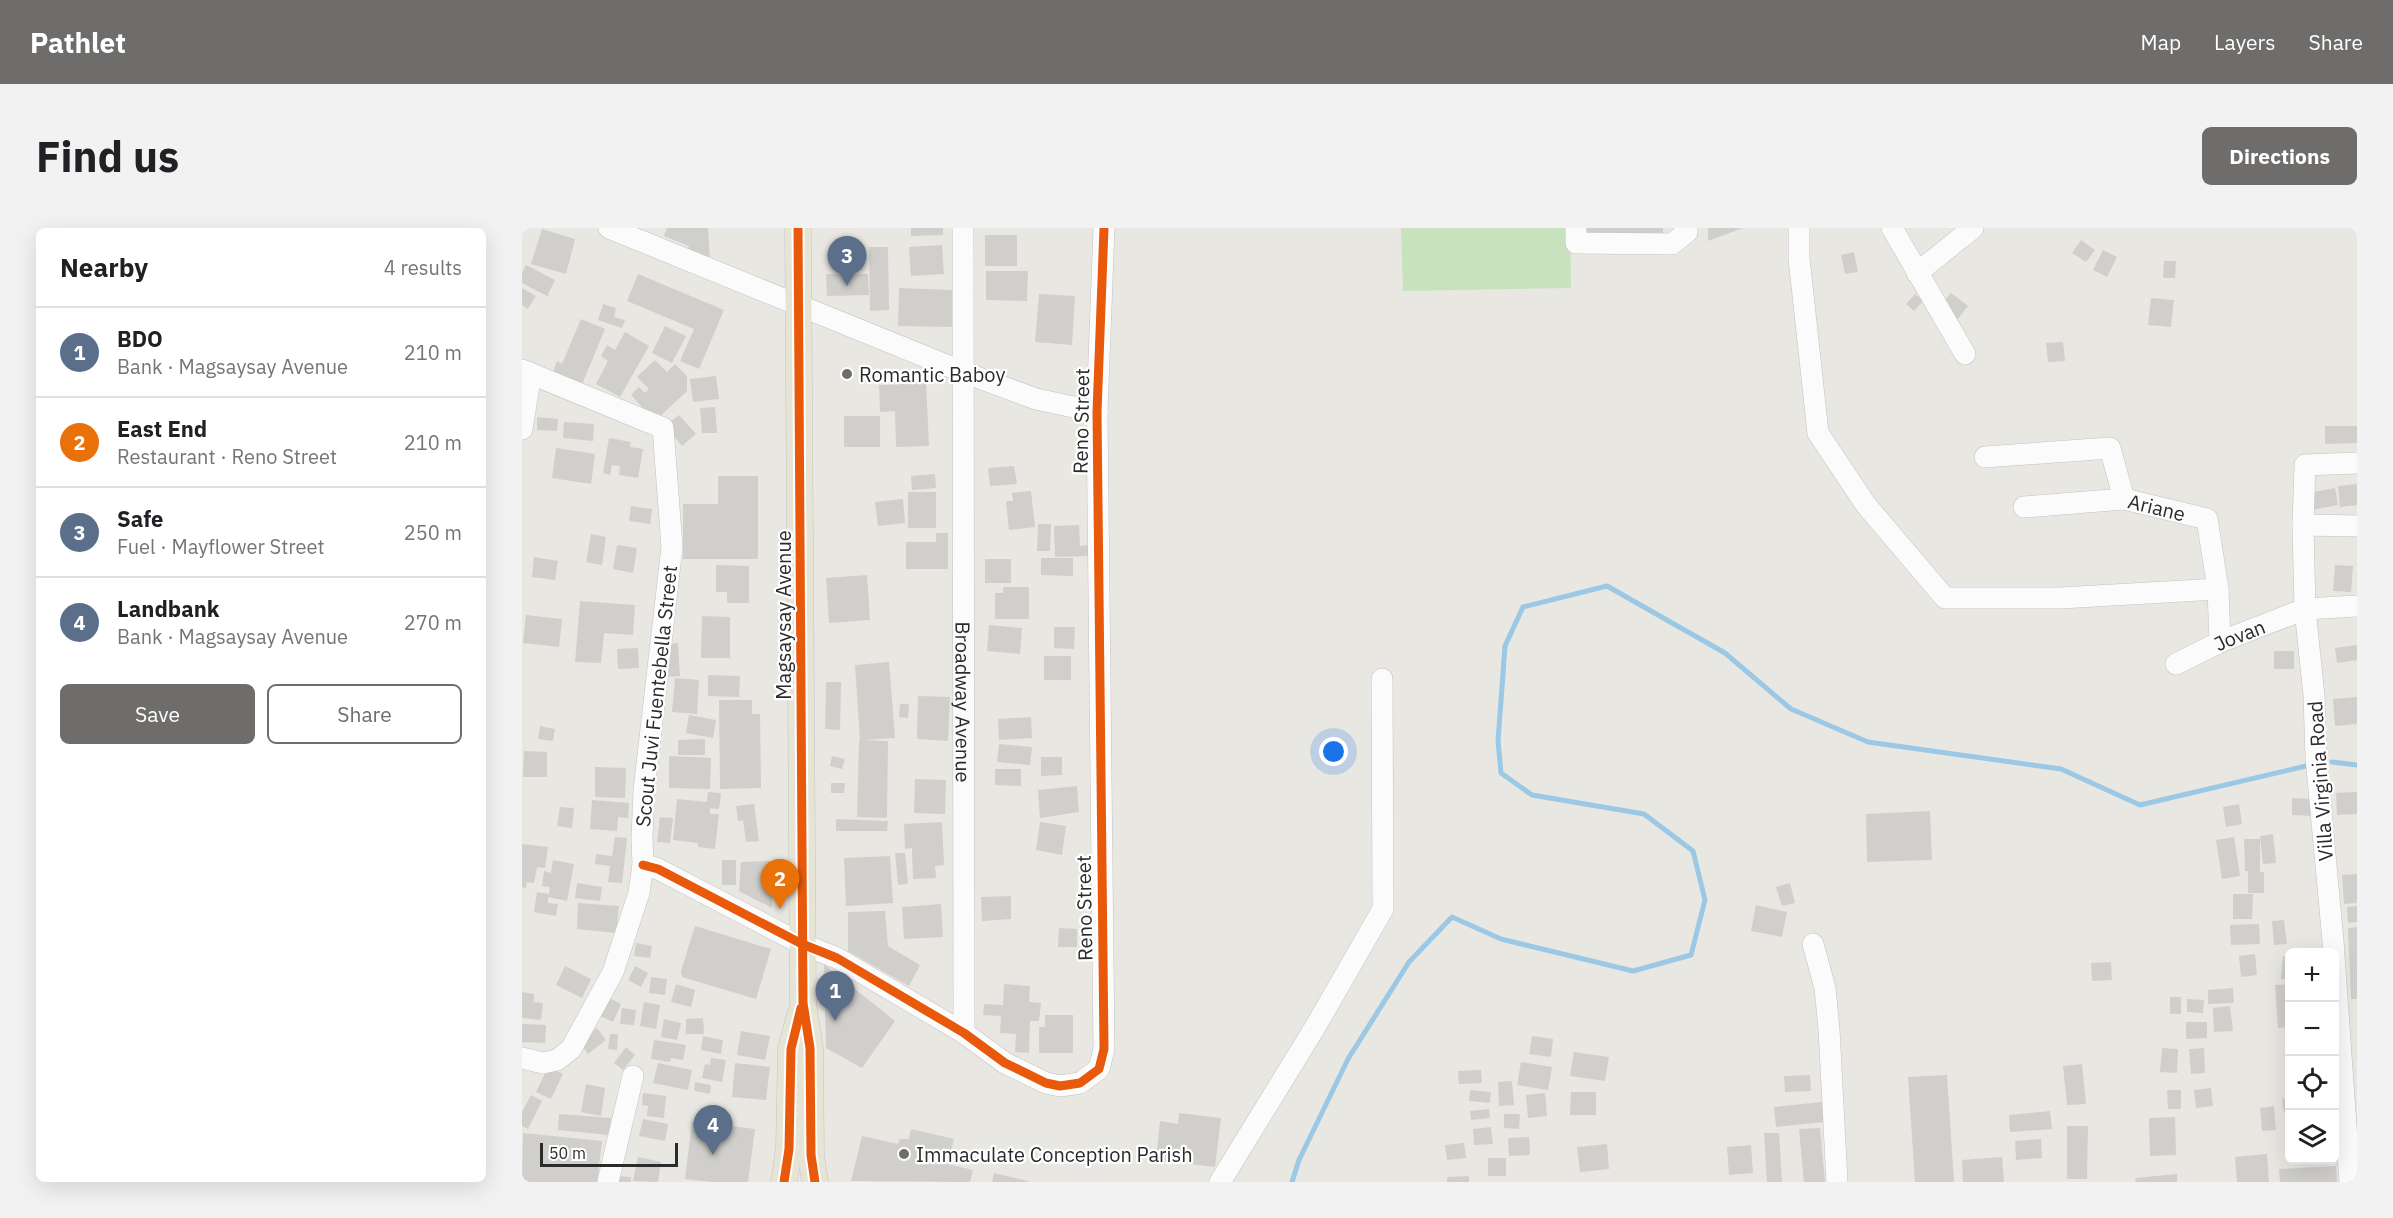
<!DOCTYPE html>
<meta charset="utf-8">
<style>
body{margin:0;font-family:"IBM Plex Sans",sans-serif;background:#f2f2f2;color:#202124}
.controls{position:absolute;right:18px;bottom:18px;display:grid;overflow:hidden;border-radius:9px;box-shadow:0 6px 24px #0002}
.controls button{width:54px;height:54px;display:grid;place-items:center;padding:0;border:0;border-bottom:2px solid #e0e0e0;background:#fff;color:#202124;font:30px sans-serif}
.scale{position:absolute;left:18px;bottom:15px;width:138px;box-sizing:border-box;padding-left:6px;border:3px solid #2b2b2b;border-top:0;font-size:16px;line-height:21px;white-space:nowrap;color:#2b2b2b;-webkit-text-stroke:4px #fff;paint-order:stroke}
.you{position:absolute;left:812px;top:524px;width:21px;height:21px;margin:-15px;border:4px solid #fff;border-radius:50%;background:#1a73e8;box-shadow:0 0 0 9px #1a73e833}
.badge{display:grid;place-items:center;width:39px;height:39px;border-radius:50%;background:#6e6d6b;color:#fff;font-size:20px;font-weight:700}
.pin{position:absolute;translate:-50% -50px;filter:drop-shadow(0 2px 3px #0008)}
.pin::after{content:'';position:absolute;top:32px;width:21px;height:18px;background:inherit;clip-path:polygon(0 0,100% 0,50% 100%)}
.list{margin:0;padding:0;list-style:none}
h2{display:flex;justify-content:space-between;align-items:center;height:78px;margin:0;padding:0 24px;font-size:26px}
h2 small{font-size:20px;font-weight:400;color:#757577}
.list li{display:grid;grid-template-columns:39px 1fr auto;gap:18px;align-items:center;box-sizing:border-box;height:90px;padding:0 24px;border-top:2px solid #e0e0e0}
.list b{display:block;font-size:22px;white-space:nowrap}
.list p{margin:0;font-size:20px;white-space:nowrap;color:#757577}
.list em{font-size:20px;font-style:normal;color:#757577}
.actions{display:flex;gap:12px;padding:18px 24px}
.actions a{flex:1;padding:14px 0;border:2px solid #6e6d6b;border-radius:9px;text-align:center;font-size:21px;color:#6e6d6b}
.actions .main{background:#6e6d6b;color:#fff}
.icon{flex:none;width:33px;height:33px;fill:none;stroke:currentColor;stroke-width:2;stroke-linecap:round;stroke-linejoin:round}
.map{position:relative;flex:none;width:1835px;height:954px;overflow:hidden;border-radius:9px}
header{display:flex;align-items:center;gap:36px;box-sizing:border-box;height:84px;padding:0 30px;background:#6e6d6b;color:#fff}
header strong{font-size:28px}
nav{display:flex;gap:33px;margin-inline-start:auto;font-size:21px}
.intro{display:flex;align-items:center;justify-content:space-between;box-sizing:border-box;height:144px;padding:0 36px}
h1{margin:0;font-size:42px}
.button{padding:15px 27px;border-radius:9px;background:#6e6d6b;color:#fff;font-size:21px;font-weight:700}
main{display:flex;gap:36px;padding:0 36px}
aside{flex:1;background:#fff;border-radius:9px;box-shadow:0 6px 24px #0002}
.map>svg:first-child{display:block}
</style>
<header>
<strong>Pathlet</strong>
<nav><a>Map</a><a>Layers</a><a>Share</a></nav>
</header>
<div class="intro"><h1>Find us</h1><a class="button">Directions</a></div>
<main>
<aside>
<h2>Nearby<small>4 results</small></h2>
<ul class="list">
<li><span class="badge" style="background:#5c6f8a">1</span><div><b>BDO</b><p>Bank · Magsaysay Avenue</p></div><em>210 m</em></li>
<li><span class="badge" style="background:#e8710a">2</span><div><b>East End</b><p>Restaurant · Reno Street</p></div><em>210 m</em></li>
<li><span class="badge" style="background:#5c6f8a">3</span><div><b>Safe</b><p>Fuel · Mayflower Street</p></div><em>250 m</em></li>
<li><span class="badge" style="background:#5c6f8a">4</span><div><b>Landbank</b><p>Bank · Magsaysay Avenue</p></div><em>270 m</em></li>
</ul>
<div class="actions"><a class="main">Save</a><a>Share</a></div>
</aside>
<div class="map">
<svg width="1835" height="954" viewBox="0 0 1835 954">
<rect width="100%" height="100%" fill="#e9e7e2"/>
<path fill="#c8e2be" d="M879,0H1048L1049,60L881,63Z"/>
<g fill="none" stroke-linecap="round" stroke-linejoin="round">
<g stroke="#9bc8e5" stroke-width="5">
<path d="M1810,534L1835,537"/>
<path d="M770,954L777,932L826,831L887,734L930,689L979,711L1111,743L1169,727L1183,672L1171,623L1122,586L1010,567L979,545L976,513L983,418L1001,379L1085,358L1203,425L1269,481L1346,514L1539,541L1618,577L1784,538"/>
</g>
</g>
<g fill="#d0cfcb">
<path d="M145,0H186L188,32L165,23L167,18L142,8Z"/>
<path d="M389,0H421V7L389,8Z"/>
<rect x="1060" y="0" width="81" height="8"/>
<path d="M1186,0H1221L1186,13Z"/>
<path d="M20,1L53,11L44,46L9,36Z"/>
<rect x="463" y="7" width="32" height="31"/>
<path d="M1559,12L1573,22L1564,34L1550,25Z"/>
<path d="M420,17L422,46L389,48L387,19Z"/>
<path d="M347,19H366L367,82L348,83Z"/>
<path d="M1581,22L1595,29L1585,49L1571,42Z"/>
<path d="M1332,24L1336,44L1323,46L1319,27Z"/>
<path d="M1642,33H1654L1653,50H1641Z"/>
<path d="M4,37L33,52L26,66L27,69L0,55V45Z"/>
<path d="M464,43H506L505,73L464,72Z"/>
<path d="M116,46L202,82L177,141L158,133L172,101L105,73Z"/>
<path d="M304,46H346L347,67L305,68Z"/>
<path d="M0,60L14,68L6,81L0,77Z"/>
<path d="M377,60L431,62L430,99L376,98Z"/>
<path d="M1429,65L1446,78L1435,92L1418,78Z"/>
<path d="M517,66L553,68L550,117L513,114Z"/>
<path d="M1393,66L1401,73L1392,83L1384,76Z"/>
<path d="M1629,70L1652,72L1649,99L1626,97Z"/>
<path d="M81,76L94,80L92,89L103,92L100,100L76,92Z"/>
<path d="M59,91L83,101L58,161L29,149L35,133L40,136Z"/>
<path d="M143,98L164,108L150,135L130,125Z"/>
<path d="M103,104L127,118L98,169L74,156L86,133L79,128L85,117L93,122Z"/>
<path d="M1541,114L1543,133L1526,134L1524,115Z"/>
<path d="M133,132L145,144L153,136L165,148V163L133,193L109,167L117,159L123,165L127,161L115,149Z"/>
<path d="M194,148L197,171L171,174L168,151Z"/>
<path d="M404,155L407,218L374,219L373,183L358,184L357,157Z"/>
<path d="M193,179L195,205H180L178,180Z"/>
<path d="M157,187L174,206L160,218L143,198Z"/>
<rect x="322" y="188" width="36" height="31"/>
<path d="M15,189L36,191L35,203L15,202Z"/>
<path d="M42,194L72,196L71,213L41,210Z"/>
<path d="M1803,198H1835V215L1803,216Z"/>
<path d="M87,210L109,214L108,219L121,221L116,250L97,247L98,238L90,237L88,247L81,245Z"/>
<path d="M34,220L73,226L69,256L30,250Z"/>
<path d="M492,238L495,256L468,258L466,240Z"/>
<path d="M413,246L414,260L390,262L389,248Z"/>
<path d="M196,248H236V331H161V276H196Z"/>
<path d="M1835,256V277L1818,279L1816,258Z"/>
<path d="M1813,260L1816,277L1789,282L1786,265Z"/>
<path d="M509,263L513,299L487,302L484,273H491L490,265Z"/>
<rect x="386" y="264" width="28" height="36"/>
<path d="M381,271L383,295L356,298L353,274Z"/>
<path d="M109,278L130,281L128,296L107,293Z"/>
<path d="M516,296H529L528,323H515Z"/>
<path d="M557,297L558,318L567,317V328L533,329L532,298Z"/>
<path d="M414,305H426V341H384V314H414Z"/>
<path d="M69,306L84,309L80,337L64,334Z"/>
<path d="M95,317L115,320L111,345L91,341Z"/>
<path d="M12,329L36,333L33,352L10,349Z"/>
<path d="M519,330H551V348L519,347Z"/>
<rect x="463" y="331" width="26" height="24"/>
<path d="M194,337L227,338V375H205V364H194Z"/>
<path d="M1813,337L1831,338L1829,364L1811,363Z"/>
<path d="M345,347L348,392L307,395L304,350Z"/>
<path d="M481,359H507V391H473V365H481Z"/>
<path d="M58,373L113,377L111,407L82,405L79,435L53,434Z"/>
<path d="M4,387L40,391L37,419L1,415Z"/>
<path d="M180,388L208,389V430H179Z"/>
<path d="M467,397L500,400L498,426L465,423Z"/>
<path d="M532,399H553L552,421L532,420Z"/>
<path d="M156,415L158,448L146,449L143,416Z"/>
<path d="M1835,417V432L1815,435L1813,420Z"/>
<path d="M116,420L117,440L96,441L95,421Z"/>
<rect x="1752" y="423" width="20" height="18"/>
<rect x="522" y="428" width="27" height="24"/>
<path d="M367,434L373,510L341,512L366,513L365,590L335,589L337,513H338L333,437Z"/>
<path d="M186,447L218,448L217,469L186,468Z"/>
<path d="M153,450L177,452L175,486L150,484Z"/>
<path d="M304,454H319L318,502L303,501Z"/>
<path d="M396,468L428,469L426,513L395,511Z"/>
<path d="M1835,469V496L1813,498L1811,471Z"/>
<path d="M197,472H230V486H238L239,560L198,561Z"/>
<path d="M378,476H387L386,490L377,489Z"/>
<path d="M167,487L194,492L191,510L164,505Z"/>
<path d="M509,489L510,510L477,512L476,491Z"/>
<path d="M18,498L33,501L31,513L16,511Z"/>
<path d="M183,511V527H156V512Z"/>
<path d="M477,516L510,519L508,537L475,534Z"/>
<path d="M2,523L25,524V549H1Z"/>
<path d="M147,528L189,530L188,561L147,560Z"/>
<path d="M310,528L323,531L320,541L308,538Z"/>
<path d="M519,529H540V547L519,548Z"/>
<path d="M73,539L104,540L103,570L73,569Z"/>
<path d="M473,541H499V558L473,557Z"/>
<path d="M393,551L424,552L423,586L392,585Z"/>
<path d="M309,555H323L322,565H309Z"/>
<path d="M555,558L557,584L518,590L516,562Z"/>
<path d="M186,564L199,565L197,581L188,580V586H197L193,621L176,619V615L151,612L155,571L185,574Z"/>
<path d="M1835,564V586L1815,587L1814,565Z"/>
<path d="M1770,570L1790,571V588L1770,587Z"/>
<path d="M70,572L107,575L106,590L96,589L95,603L68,601Z"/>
<path d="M232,576L237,613L224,614L221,592L216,593L214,578Z"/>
<path d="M1717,576L1720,596L1704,599L1701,579Z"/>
<path d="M38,579L52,580L50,600L35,598Z"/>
<path d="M1408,583L1410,632L1345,634L1344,586Z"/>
<path d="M138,589L151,590L148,615L135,614Z"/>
<path d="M314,591L366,593L365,603H314Z"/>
<path d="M420,594L422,637L413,638L414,650L391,651L390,620L383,621L382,596Z"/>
<path d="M518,594L544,598L540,627L514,622Z"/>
<path d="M1751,606L1754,635L1741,636L1738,608Z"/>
<path d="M93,609L105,610L100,655L86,654L88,638L73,636L74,626L90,628Z"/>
<path d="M1712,609L1718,648L1700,651L1694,612Z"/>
<path d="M1722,611H1738V644H1742V665H1726V643H1723Z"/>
<path d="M0,616L26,619L23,640L15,639L12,655L5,654L4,660L0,659Z"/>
<path d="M373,625H383L386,656L376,657Z"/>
<path d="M368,628L371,675L324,678L322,630Z"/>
<path d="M31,632L52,636L45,673L26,669V675L36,676L34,688L12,684L15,664L27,666L28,659L20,658L22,643L29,645Z"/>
<rect x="200" y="632" width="14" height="25"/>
<path d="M251,633L250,680L217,663L219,634Z"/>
<path d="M1835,646V675L1822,676L1820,647Z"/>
<path d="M55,655L80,659L78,673L53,670Z"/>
<path d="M1268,655L1273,675L1260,678L1254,659Z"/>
<path d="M1711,666H1731L1730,691H1711Z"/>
<path d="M489,668V691L460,693L459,669Z"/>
<path d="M56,675L97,678L94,705L55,701Z"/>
<path d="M419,676L421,709L382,711L380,679Z"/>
<path d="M1234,677L1265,684L1260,709L1229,703Z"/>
<path d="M1835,678V694L1826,695L1825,679Z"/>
<path d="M363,683L366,718L398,737L387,758L326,723V684Z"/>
<path d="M1762,692L1765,716L1752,717L1750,693Z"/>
<path d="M1737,696L1738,716L1709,717L1708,697Z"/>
<path d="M173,698L249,721L234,771L160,749L159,743Z"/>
<path d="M1835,699V771H1829L1826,700Z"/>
<path d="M537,700L555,701V719H536Z"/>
<path d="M114,715L130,718L128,730L112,728Z"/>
<path d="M1733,726L1735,747L1719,749L1717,728Z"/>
<path d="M1761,728H1768V751H1759Z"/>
<path d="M1589,734L1590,752L1570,753L1569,735Z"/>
<path d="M302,736L373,793L340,840L304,820Z"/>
<path d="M43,738L69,751L60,770L34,757Z"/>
<path d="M113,738L126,745L119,759L106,752Z"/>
<path d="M129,749L145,751L143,767L127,765Z"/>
<path d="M154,756L173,762L169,779L149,774Z"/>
<path d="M482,756L508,758L507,774L519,775L517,793H508L507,825L493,824L494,806L478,805L479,788L461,787L462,776L481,777Z"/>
<path d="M1768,756V799L1756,800L1753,757Z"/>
<path d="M1711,760L1712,775L1686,776V762Z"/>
<path d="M0,764L12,766V774L21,775L19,792L0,790Z"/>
<path d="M85,769L99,776L91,794L76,787Z"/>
<rect x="1648" y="769" width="11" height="17"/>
<path d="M1665,771L1682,772L1681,785L1665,784Z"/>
<path d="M122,774L138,777L134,801L118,798Z"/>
<path d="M1708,778L1711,803L1692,804L1691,780Z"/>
<path d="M100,780L114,782L112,797L98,796Z"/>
<path d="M523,787H551V825H517V799H523Z"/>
<path d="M181,790L182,806H164V791Z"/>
<path d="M142,791L159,795L155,812L139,809Z"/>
<path d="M1664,794H1685V810L1664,811Z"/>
<path d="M0,796L24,797L23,815L0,814Z"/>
<path d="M75,800L84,812L66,826L57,814Z"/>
<path d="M219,803L248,808L243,832L215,827Z"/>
<path d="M88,806H96L95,822L86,821Z"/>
<path d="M181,808L201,812L199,826L179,822Z"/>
<path d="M1010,808L1031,811L1029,829L1007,826Z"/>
<path d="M132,812L164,817L161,832L149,830L148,834L129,831Z"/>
<path d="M104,819L113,827L101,842L92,835Z"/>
<path d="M1640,820L1656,821L1655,845L1638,844Z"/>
<path d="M1682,820L1683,845L1669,846L1667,821Z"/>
<path d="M1052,824L1087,829L1083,853L1048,848Z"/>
<path d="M189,830L204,832L200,854L180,850L183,836L188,837Z"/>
<path d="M999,834L1030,839L1026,862L995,857Z"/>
<path d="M136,835L170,842L166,862L131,855Z"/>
<path d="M213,835L248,839L244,872L210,869Z"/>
<path d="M1560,836L1564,876L1545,877L1541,838Z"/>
<path d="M26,839L41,846L29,871L14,864Z"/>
<path d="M959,842L960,855L937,856L936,843Z"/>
<path d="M1288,847L1289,863L1263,864L1262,848Z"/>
<path d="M1425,847L1432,954H1393L1386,849Z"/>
<path d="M990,853L992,877L977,878L976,854Z"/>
<path d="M173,854L189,857L188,866L172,863Z"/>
<path d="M64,856L83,860L79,888L59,884Z"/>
<path d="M1689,860L1691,878L1674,880L1672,862Z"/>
<path d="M948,862L969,864L968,875L947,873Z"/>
<path d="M1645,862H1659V881H1646Z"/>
<path d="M1049,864H1074V887H1048Z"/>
<path d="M121,865L144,868L142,890L125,888L126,878L120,877Z"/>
<path d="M1023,865L1025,888L1006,890L1004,867Z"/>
<path d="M9,867L20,873L6,901L0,898V884Z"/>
<path d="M1768,870V883L1762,884L1760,871Z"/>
<path d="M1300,874L1302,894L1254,899L1252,879Z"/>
<path d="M1752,878L1754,902L1740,903L1738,880Z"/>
<path d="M967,881L968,890L949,892L948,883Z"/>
<path d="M1528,883L1530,901L1488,904L1487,887Z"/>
<path d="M657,885L699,890L693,939L634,932L638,893L656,896Z"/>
<path d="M37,886L89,890L87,907L36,902Z"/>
<path d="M982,886H998L997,901L982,900Z"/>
<path d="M1653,889L1654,927L1628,928L1627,890Z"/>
<path d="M121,891L146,896L143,913L117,908Z"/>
<path d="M170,893L233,901L226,954H190L163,951Z"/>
<path d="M1545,898H1566L1565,951H1545Z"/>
<path d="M969,899L971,916L952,917L951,901Z"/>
<path d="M1298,900L1303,954H1282L1277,901Z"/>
<path d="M389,901L432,911L426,936L451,942L448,954L329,953L340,908L376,916L378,911H387Z"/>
<path d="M1,905L80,913L75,954H0Z"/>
<path d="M1242,905H1257L1260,954H1245Z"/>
<path d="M1007,909L1008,927L987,928L986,910Z"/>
<path d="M1519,911L1520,930L1494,932L1493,913Z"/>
<path d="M942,915L944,930L925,932L923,917Z"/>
<path d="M1085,916L1087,941L1058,944L1055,919Z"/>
<path d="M1229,917L1231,945L1207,947L1205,919Z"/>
<path d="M1745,926L1747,954H1715L1713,929Z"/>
<path d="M116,929L139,934L136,954L111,953Z"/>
<path d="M1480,929L1482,954H1441L1440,932Z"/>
<rect x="966" y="930" width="18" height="18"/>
<path d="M1814,938L1815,954H1758L1757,941Z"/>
<path d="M472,945L506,953V954H470Z"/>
<path d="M1655,946V954H1614L1613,950Z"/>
<path d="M96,948L109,949V954H96Z"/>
<path d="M947,948V954H925V949Z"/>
</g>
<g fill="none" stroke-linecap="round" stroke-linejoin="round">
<g stroke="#c3c2c2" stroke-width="22">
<g id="minor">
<path d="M87,0L441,144L514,171L575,184"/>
<path id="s1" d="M441,0L442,805"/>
<path d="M1054,0V15L1150,16L1165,4V0"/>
<path d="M1277,0V30L1296,205L1344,277L1423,370H1538L1696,361"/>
<path d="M1370,0L1443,126"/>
<path d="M1395,45L1451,0"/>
<path d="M0,142L141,200L150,319L122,562L120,610L121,637L117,665L91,744L49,821L35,832L21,835L0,830"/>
<path d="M0,201L9,145"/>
<path id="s2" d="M1463,229L1588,220L1602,271L1685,291L1696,361L1698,414"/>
<path d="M1502,279L1602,271"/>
<path d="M1781,297L1835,298"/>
<path id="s3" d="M1654,436L1698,414L1783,381L1835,378"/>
<path d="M121,637L136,641L280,716L315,730L442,805L483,835L524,855L538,858L558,855L577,841L582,821L575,184L582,0"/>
<path d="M1291,716L1303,760L1307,801L1315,954"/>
<path d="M1812,724L1794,529L1792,468L1783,381L1781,297L1783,237L1835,235"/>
<path d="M1812,728L1828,954"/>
<path d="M86,954L111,848"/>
<path d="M698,954L792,801L861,681L860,451"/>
</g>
</g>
<g stroke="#c5c4c2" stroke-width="27">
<g id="major">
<path d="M276,0L281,775L288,820L289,927L293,954"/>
<path d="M262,954L267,921L269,821L278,787"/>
</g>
</g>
<use href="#minor" stroke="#fcfbfb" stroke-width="21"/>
<use href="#major" stroke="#e6e4d5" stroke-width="26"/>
<g stroke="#fff" stroke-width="13">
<g id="cycleway">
<path d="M276,0L281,775L288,820L289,927L293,954"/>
<path d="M121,637L136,641L280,716L315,730L442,805L483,835L524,855L538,858L558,855L577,841L582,821L575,184L582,0"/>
<path d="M262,954L267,921L269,821L279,780"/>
</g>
</g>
<use href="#cycleway" stroke="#e8590c" stroke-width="9"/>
</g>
<g fill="#6e6d6b" stroke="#fff" stroke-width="2">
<circle cx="325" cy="146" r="6"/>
<circle cx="382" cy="926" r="6"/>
</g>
<g text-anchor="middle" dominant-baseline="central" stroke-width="4.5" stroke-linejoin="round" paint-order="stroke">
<g font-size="20" fill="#2b2b2b" stroke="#fff" text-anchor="start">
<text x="337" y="146">Romantic Baboy</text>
<text x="394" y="926">Immaculate Conception Parish</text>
</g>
<g font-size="20" fill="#2b2b2b" stroke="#fff">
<text transform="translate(559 193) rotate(-89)">Reno Street</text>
<text stroke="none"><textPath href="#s2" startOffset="212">Ariane</textPath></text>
<text transform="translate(261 387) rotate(-90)">Magsaysay Avenue</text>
<text stroke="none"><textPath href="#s3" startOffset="70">Jovan</textPath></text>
<text transform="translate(134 468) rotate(-84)">Scout Juvi Fuentebella Street</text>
<text stroke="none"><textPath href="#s1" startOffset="474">Broadway Avenue</textPath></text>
<text transform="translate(1798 553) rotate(-94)">Villa Virginia Road</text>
<text transform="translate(562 680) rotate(-91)">Reno Street</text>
</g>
</g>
</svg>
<div class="controls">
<button>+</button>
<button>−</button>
<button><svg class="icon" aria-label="locate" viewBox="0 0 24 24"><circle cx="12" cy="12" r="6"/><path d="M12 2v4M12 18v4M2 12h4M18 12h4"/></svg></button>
<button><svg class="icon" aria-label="layers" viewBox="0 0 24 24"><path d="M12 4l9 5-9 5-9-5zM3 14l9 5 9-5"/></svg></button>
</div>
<div class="scale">50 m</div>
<div class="you"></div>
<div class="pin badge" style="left:313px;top:793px;background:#5c6f8a">1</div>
<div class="pin badge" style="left:258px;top:681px;background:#e8710a">2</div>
<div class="pin badge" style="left:325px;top:58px;background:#5c6f8a">3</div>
<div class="pin badge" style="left:191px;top:927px;background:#5c6f8a">4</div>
</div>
</main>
